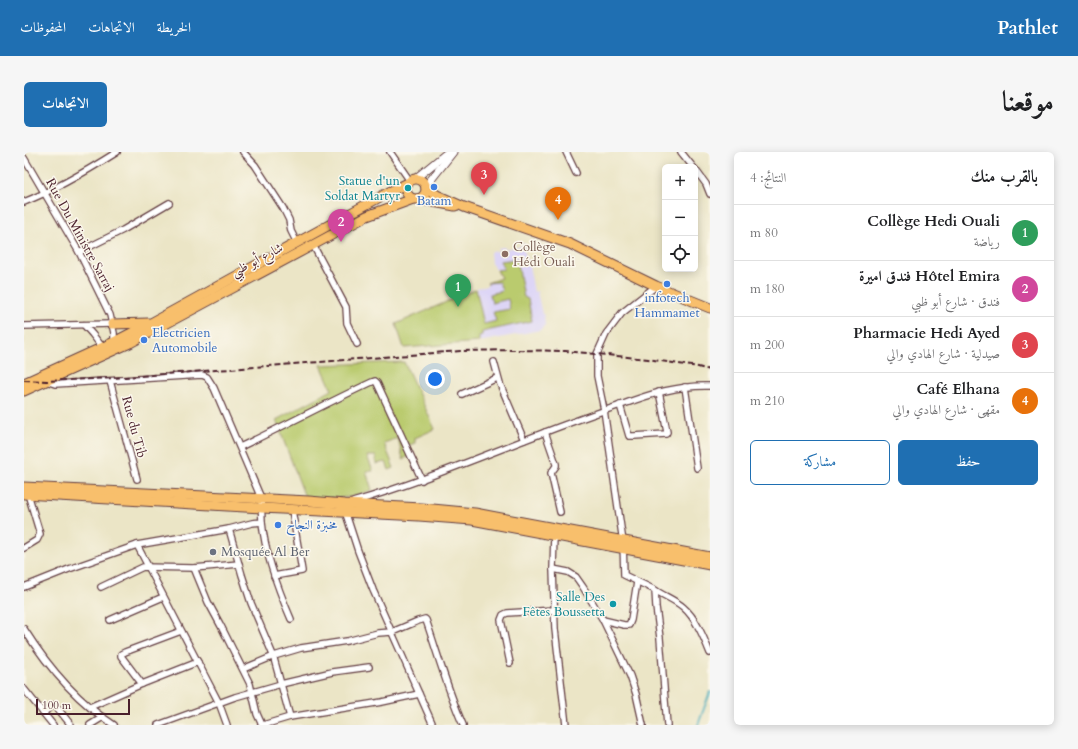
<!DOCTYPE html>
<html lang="ar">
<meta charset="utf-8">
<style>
body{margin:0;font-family:Cardo,Amiri,serif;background:#f6f6f6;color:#202124;direction:rtl}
.controls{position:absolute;right:12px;top:12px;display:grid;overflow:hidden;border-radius:6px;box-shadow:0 2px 10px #0003}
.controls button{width:36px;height:36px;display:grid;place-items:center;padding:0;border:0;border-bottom:1px solid #e0e0e0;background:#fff;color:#202124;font:20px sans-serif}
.scale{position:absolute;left:12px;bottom:10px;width:94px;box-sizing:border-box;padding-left:4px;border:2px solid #4a1f2b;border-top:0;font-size:11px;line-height:14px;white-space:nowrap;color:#4a1f2b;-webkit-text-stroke:3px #fbf7ec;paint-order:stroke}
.you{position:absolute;left:411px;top:227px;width:14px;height:14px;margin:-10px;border:3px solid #fff;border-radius:50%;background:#1a73e8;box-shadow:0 0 0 6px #1a73e833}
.badge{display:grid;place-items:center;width:26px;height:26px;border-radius:50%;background:#1f6fb2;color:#fff;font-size:13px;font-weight:700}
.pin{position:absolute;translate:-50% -33px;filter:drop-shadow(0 1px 2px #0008)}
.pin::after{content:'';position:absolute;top:21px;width:14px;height:12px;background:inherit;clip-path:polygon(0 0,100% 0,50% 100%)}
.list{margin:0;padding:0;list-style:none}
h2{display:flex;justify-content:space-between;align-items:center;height:52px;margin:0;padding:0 16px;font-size:17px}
h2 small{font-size:13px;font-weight:400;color:#757577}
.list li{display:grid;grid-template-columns:26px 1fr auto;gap:12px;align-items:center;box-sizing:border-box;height:56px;padding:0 16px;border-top:1px solid #e0e0e0}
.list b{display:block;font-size:15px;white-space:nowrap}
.list p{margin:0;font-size:13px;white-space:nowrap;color:#757577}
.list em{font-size:13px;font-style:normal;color:#757577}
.actions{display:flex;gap:8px;padding:12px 16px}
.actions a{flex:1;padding:9px 0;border:1px solid #1f6fb2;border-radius:6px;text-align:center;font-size:14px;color:#1f6fb2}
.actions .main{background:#1f6fb2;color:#fff}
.icon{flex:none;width:22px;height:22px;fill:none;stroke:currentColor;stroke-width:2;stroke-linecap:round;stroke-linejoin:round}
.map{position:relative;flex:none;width:686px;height:573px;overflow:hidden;direction:ltr;border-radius:6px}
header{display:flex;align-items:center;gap:24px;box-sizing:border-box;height:56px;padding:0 20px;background:#1f6fb2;color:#fff}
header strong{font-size:19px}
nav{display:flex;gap:22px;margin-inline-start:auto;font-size:14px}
.intro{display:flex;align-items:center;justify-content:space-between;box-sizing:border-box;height:96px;padding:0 24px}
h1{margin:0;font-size:28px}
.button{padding:10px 18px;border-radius:6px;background:#1f6fb2;color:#fff;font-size:14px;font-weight:700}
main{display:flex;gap:24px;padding:0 24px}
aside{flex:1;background:#fff;border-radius:6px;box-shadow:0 2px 10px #0003}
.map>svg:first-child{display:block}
</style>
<header>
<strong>Pathlet</strong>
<nav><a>الخريطة</a><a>الاتجاهات</a><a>المحفوظات</a></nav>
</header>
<div class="intro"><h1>موقعنا</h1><a class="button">الاتجاهات</a></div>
<main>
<aside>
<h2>بالقرب منك<small>النتائج: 4</small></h2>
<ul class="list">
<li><span class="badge" style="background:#2e9e5b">1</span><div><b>Collège Hedi Ouali</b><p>رياضة</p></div><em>80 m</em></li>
<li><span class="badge" style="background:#d1479c">2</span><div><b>Hôtel Emira فندق اميرة</b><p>فندق · شارع أبو ظبي</p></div><em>180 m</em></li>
<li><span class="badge" style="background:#e0444e">3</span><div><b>Pharmacie Hedi Ayed</b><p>صيدلية · شارع الهادي والي</p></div><em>200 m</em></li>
<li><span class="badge" style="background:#e8710a">4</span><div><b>Café Elhana</b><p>مقهى · شارع الهادي والي</p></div><em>210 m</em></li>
</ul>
<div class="actions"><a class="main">حفظ</a><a>مشاركة</a></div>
</aside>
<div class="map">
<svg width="686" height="573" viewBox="0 0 686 573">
<rect width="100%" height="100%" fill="#fbf7ec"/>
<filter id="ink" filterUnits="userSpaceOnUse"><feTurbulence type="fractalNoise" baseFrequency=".025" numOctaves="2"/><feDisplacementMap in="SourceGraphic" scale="8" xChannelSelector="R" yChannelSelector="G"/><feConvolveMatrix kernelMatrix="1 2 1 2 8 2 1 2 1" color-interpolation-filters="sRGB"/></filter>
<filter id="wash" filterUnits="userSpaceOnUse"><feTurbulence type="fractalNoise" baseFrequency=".012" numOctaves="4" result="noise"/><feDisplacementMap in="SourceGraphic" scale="16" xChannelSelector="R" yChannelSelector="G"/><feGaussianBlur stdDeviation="0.9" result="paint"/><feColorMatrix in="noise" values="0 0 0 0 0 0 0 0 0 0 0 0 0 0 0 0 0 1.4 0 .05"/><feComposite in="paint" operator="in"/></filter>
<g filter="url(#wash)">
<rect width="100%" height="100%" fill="#ebe5c6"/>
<g fill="#ddd5f6">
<path d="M499,91L502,92L500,98L505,113L510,140L513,139L518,162L520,163L521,173L516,178L455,190V184L458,183V180L508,169L500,145L493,107L476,109L480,117L473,118L467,111L466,100L475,99L474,96L480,95L481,97L495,95Z"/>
<path d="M475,130L478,140L468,150L484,147L486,157L470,160L472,169L460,173L453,136L463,134V131Z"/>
</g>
<g fill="#bacb6e" stroke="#82754c">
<path d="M493,107L500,145L504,147L508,169L458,180V183L455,184V190L380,196L372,172L452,137L460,172L472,169L469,160L486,157L484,147L468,151L466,142L478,139L475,130L463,131L477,126L473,118L480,117L476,109Z"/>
<path d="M380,210L411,277L391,286V291L385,293L389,302L379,307L374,286L360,291L370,316L365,318L362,310L352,312V304H343L349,319H342L348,338L327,345L282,348L252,268L308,238L297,213Z"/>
</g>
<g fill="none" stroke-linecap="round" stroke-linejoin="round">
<path stroke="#3dabbc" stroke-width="2" d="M674,573L686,540"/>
</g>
</g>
<g filter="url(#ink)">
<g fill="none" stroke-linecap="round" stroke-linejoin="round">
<g stroke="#623d42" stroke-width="8">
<g id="minor">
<path d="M219,0L231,13L259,56L265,68L267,79L273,91"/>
<path d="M366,0L386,29"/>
<path d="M542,0L552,21"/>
<path d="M657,0L669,15"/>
<path d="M0,6L55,100L86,163L90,181V192"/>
<path d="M671,17L682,32L686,42"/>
<path d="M0,50C33,37 63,19 93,0"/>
<path d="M289,93L322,155L323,171L333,192"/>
<path d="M55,100L99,78L145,51"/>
<path d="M632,134L598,161L582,182L573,202V224L580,258L599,390L600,423L631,438L632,455L636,486L643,573"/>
<path d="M60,173L68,182L79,196"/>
<path d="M0,174L88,172"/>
<path d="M470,210L476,232L500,288"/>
<path d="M86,229L113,327"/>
<path d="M661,235L673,316"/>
<path d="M438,242L473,226"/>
<path d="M596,253L605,284H610L642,282L643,280L635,240"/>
<path d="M521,280L532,312V314L527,321L536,360"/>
<path d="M216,295C260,274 303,251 348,230L351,229L353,231L398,328"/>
<path d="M329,350C401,329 470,299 540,273C559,266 578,259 597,253C626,242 655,233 686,234"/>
<path d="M321,359L334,399L349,438L409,573"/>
<path d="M238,370C241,402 254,437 267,467"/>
<path d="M205,377L218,423L227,451L249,503L266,565"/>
<path d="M530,383L529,417L531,477L542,573"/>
<path d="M113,393L195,551L203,573"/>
<path d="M0,396L13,388L16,382L4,342"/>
<path d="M170,416L184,450L197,474L226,532L233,562L238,573"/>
<path d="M529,417L544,420L552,425L559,435L579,468L606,524L612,542L619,573"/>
<path d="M250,424L278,419L268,358"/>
<path d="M0,435L45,417L113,393L205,377L228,371L238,370L237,346L190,236L183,225L178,223L31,232L22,229"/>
<path d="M77,435L119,415L170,416L215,412"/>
<path d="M631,438C640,444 651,448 659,455C672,466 680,486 686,501"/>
<path d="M86,468L139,445"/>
<path d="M579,468L600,473H605L607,468L613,430"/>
<path d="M0,477C24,515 52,549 90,573"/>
<path d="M157,479L101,500L97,502V504L118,532L174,510"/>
<path d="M486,511L477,468L479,463L483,461L530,458"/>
<path d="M219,517L250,504L277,496L323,489L354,481L368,480L394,469L401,467L402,468C414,503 424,539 439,573"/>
<path d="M0,537L29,573"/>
<path d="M66,555L118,532"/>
<path d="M19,561L29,553H31L47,573"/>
<path d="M66,573L79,565"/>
<path d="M134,573L211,545L257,532L308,520L345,515"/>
<path d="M239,573L266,565L358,550L395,542"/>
</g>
</g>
<g stroke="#623d42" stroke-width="9">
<g id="tertiary">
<path d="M391,27L424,0"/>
<path d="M402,34L429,0"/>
</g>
</g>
<g stroke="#623d42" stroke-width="11">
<g id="primary">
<circle cx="392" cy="37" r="10"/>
<path d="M402,36L413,43L440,55L546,92L632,134L686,156"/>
<path d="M393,47L431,54"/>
<path d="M88,172L124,171"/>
<path d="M0,231L90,190L127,171L365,40L384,31"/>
<path d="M0,239L106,191L343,64L389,47"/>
</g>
</g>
<g stroke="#623d42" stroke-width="11">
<g id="trunk">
<path d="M0,335L285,349L321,352L398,356L451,361L686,405"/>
<path d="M0,342L238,356L395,364L448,368L686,413"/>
</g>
</g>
<use href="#minor" stroke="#fff" stroke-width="5.5"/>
<use href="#tertiary" stroke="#fff" stroke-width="7"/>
<use href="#primary" stroke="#f8bf6c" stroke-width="9"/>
<use href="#trunk" stroke="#f8bf6c" stroke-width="9"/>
<path stroke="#4a1f2b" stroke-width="2" stroke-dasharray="6 3" stroke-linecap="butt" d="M0,228L22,229L90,226L436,199L490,198L541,199L624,207L674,215L686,218"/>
</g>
</g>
<g fill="#3f7fe0" stroke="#fbf7ec" stroke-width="1.5">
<circle cx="410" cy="35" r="4"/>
<circle cx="643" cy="132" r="4"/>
<circle cx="120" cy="188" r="4"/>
<circle cx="254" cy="373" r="4"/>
</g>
<g fill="#0f9aa8" stroke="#fbf7ec" stroke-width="1.5">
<circle cx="384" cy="36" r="4"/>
<circle cx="589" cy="452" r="4"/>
</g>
<circle fill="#8d6e63" stroke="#fbf7ec" stroke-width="1.5" cx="481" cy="102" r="4"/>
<circle fill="#6b7280" stroke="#fbf7ec" stroke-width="1.5" cx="189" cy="400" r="4"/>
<g text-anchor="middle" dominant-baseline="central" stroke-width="3" stroke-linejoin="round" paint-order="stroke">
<g font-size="13" fill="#0d838f" stroke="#fbf7ec" text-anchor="end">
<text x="376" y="29">Statue d'un<tspan x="376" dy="15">Soldat Martyr</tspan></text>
<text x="581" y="445">Salle Des<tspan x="581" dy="15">Fêtes Boussetta</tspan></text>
</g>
<g font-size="13" fill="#366cbe" stroke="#fbf7ec">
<text x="410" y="49">Batam</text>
<text x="643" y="146">infotech<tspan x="643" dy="15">Hammamet</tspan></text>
<text x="128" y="181" text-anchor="start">Electricien<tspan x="128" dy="15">Automobile</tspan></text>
<text x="262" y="373" text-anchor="start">مخبزة النجاح</text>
</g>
<g font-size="13" fill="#4a1f2b" stroke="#fbf7ec">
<text transform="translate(56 83) rotate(61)">Rue Du Ministre Sarraj</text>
<text transform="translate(233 108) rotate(-28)">شارع أبو ظبي</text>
<text transform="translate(110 275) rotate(75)">Rue du Tib</text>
</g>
<g font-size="13" fill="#785e54" stroke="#fbf7ec" text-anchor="start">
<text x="489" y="95">Collège<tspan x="489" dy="15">Hédi Ouali</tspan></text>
</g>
<g font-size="13" fill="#5b616d" stroke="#fbf7ec" text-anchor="start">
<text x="197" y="400">Mosquée Al Ber</text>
</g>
</g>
</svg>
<div class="controls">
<button>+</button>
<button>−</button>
<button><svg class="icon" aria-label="locate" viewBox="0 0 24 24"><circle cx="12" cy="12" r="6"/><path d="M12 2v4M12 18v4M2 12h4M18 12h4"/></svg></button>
</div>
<div class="scale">100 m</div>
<div class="you"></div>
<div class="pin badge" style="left:434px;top:155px;background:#2e9e5b">1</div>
<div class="pin badge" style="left:317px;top:90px;background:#d1479c">2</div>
<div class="pin badge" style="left:460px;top:43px;background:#e0444e">3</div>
<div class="pin badge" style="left:534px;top:68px;background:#e8710a">4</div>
</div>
</main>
